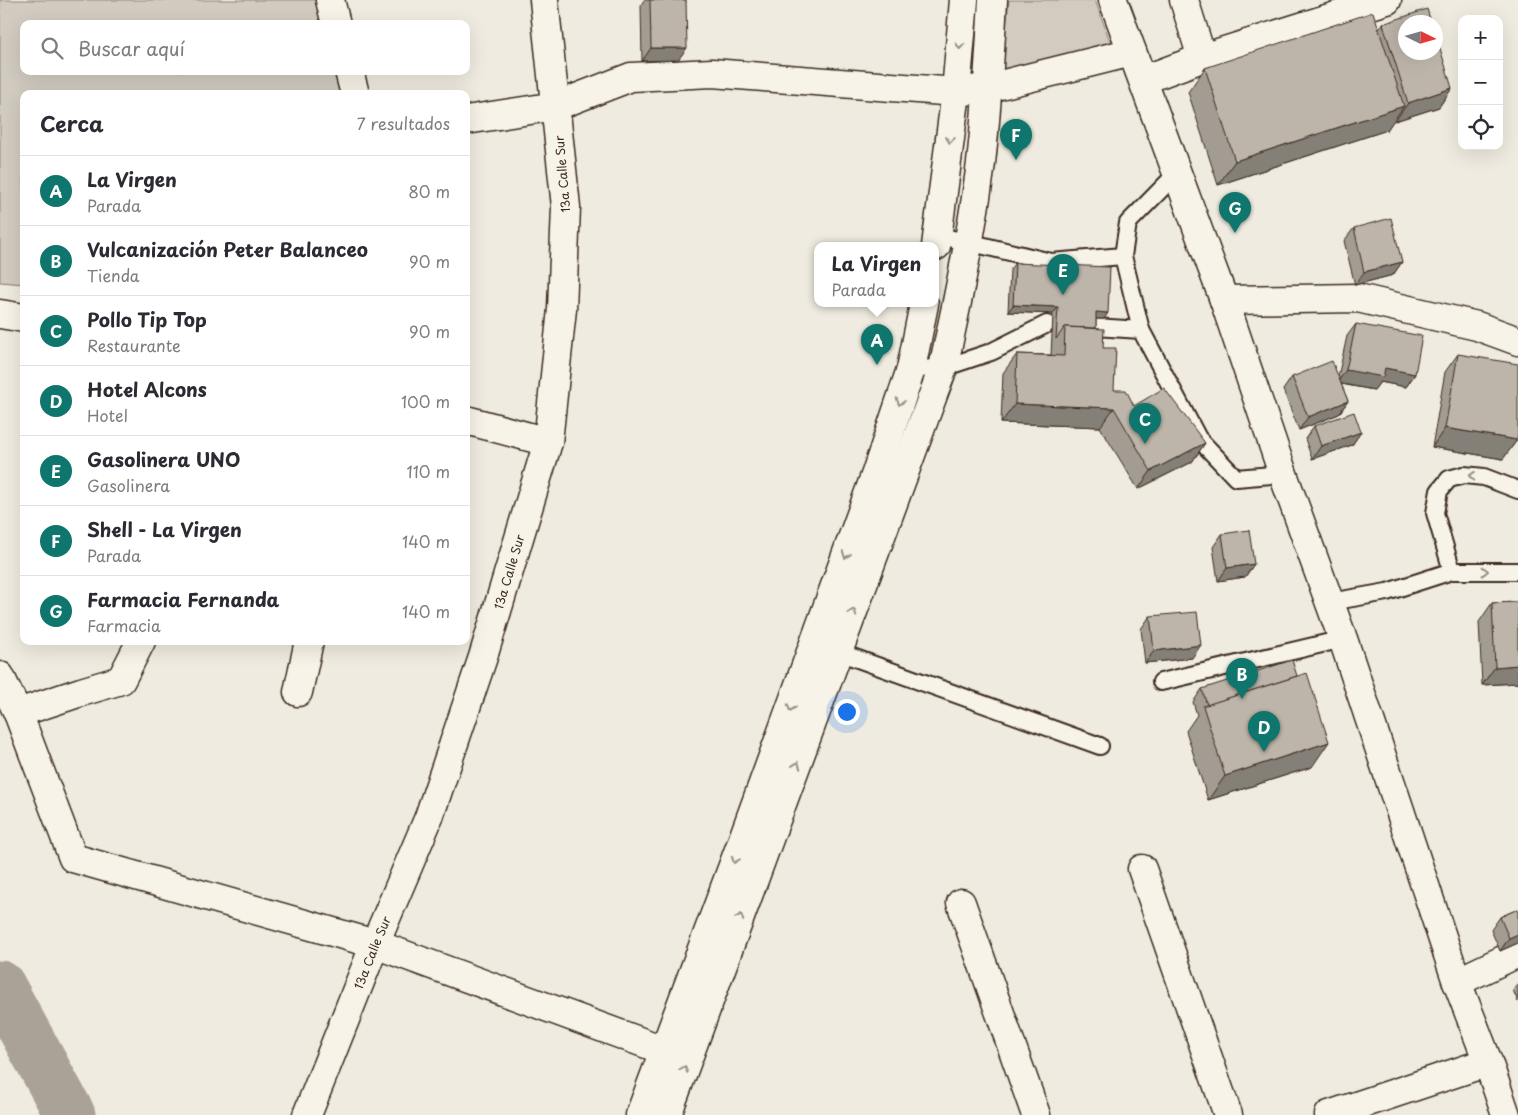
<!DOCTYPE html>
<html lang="es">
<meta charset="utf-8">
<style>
body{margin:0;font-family:"Playpen Sans",sans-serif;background:#f2f2f3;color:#2b2b33}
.controls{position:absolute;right:15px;top:15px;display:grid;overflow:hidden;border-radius:10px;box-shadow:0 5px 20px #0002}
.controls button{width:45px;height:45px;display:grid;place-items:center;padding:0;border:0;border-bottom:1px solid #e1e1e2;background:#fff;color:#2b2b33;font:25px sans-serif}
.compass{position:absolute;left:1398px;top:15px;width:45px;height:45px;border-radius:50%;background:#fff;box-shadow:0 5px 20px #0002;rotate:95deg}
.you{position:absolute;left:846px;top:711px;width:18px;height:18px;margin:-12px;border:4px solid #fff;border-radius:50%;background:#1a73e8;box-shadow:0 0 0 8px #1a73e833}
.badge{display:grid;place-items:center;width:32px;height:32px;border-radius:50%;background:#0f766e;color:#fff;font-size:16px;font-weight:700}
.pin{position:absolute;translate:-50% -41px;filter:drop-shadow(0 1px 2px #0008)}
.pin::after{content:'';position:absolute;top:26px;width:18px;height:15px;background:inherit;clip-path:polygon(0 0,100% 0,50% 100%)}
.popup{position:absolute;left:814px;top:242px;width:125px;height:65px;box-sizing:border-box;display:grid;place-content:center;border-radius:10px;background:#fff;filter:drop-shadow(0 1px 4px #0005);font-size:16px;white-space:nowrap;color:#7c7c81}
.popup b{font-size:19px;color:#2b2b33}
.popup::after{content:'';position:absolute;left:50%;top:100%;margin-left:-10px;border:10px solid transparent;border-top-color:#fff}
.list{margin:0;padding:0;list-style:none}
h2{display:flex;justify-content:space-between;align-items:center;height:65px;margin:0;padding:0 20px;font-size:21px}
h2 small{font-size:16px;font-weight:400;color:#7c7c81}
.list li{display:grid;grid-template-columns:32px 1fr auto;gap:15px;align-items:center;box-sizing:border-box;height:70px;padding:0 20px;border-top:1px solid #e1e1e2}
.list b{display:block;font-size:19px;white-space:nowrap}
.list p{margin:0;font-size:16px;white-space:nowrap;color:#7c7c81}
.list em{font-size:16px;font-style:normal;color:#7c7c81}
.icon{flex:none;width:28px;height:28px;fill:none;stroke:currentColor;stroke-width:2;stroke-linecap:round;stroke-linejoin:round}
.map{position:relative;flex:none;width:1518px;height:1115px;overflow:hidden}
.search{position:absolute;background:#fff;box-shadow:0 5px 20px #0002;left:20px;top:20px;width:450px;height:55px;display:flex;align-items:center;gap:12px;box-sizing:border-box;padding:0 18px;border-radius:10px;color:#7c7c81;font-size:19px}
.panel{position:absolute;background:#fff;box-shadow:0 5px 20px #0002;left:20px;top:90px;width:450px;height:555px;border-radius:10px}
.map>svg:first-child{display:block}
</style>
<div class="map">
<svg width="1518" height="1115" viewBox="0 0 1518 1115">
<rect width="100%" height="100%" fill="#efebe0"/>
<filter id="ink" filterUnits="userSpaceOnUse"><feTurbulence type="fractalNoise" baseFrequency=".02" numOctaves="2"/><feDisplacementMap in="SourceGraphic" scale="10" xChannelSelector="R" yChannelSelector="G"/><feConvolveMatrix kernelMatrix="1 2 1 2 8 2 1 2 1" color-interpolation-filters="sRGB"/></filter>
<g filter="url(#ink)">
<g fill="#d1cbc0" stroke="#867a6f">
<path d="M0,0H318L326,24H24V71H341L348,94H24V284L0,282Z"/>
<path d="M1009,0H1095L1111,44L1001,70Z"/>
</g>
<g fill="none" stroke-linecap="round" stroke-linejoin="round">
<path stroke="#aaa296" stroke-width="51" d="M0,986L70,1115"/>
<g stroke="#3b2a1e" stroke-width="20">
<g id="lane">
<path d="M938,236L968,242L1051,262L1123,256"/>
<path d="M1095,327L1141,330L1198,438L1236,478L1283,474"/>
<path d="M1141,330L1123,256L1128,223L1177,173"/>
<path d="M911,369L943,368L991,352L1047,324"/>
<path d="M1452,571L1435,513L1439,491L1449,479L1464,475L1484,477L1518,490"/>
<path d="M1330,602L1387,592L1452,571H1518"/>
<path d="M830,649L1100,746"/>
<path d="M1161,682L1343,639"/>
</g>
</g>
<g stroke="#3b2a1e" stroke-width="31">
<g id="street">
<path d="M330,0L336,24"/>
<path d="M1184,0L1202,58"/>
<path d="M349,71L355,94"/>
<path d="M1143,80L1202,58L1387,0"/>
<path d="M466,120L556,106L631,77L712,73L956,92L988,88L1132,52"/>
<path d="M1224,300L1358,298L1477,326L1518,341"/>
<path d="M0,314L24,318"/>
<path d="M466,420L548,442"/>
<path d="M0,676L18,713L73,858L375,944L663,1050"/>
<path d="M298,692L309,641"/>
<path d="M18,713L81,692L121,680L141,641"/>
<path d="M1142,869L1228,1115"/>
<path d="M961,903L1036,1115"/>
<path d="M1457,982L1518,953"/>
<path id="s1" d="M307,1115L375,944L429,817L483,657L548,442L562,309L566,207L544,0"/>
<path d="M1329,1115L1488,1062"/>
</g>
</g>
<g stroke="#3b2a1e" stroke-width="31">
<g id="secondary">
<path d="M936,246L956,92L964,0"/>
<path d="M640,1115L740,847L876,473L911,369L924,304"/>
<path d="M667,1115L943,368C958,300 972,232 981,163C987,109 990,54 993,0"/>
</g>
</g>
<g stroke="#3b2a1e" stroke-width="31">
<path id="primary" d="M1113,0L1224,300L1283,474L1343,639L1457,982L1488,1062L1506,1115"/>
</g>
<use href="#lane" stroke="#f7f3e8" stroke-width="16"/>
<use href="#street" stroke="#f7f3e8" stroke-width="28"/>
<use href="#secondary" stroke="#f7f3e8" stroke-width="28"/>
<use href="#primary" stroke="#f7f3e8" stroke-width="28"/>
</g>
<g fill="#a39c92" stroke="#3b2a1e">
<path d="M644,0H686L678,60L642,61L641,5Z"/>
<path d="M1383,24L1452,88L1439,107L1395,121L1394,119L1387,130L1218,185L1188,92L1205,68L1379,29Z"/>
<path d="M1354,228L1402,262L1393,275L1355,285L1344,241Z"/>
<path d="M1015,263L1104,319H1096V328L1103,348L1114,390L1134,406L1205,443L1192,462L1138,489L1100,427L1001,423L1003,373L1017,354L1051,355L1053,314L1008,312L1010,270Z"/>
<path d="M1356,324L1415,374L1406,387L1380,382L1374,390L1341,384L1348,401L1339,414L1299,430L1283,390L1292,377H1338L1347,336Z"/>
<path d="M1458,354L1517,440L1503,459L1432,447L1445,372Z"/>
<path d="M1314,426L1361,432L1352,445L1312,459L1305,439Z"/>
<path d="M1222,534L1254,564L1245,577L1218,581L1213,547Z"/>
<path d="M1518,602V683L1482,685L1479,622L1492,603Z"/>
<path d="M1150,616L1192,658L1145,663L1141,629Z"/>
<path d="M1202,689L1312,767L1208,800L1186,731L1197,715L1193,702Z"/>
<path d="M1518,909V943L1500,951L1491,930L1500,917Z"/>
<path d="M1518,984V1002L1513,990Z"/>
</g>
<g fill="#847f77" stroke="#3b2a1e">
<path d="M651,48H687L678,60L642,61Z"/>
<path d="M1452,88L1439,107L1395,121L1408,103Z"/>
<path d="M1404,106L1387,130L1218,185L1235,161Z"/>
<path d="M1402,262L1393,275L1355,285L1364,272Z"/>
<path d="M1013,305L1058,307L1053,314L1008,312Z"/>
<path d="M1096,312L1108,313L1104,319H1092Z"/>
<path d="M1385,368L1415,374L1406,387L1380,382L1374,390L1337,383L1346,370Z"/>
<path d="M1348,401L1339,414L1299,430L1308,417Z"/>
<path d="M1015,404L1114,408L1100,427L1001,423Z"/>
<path d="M1445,428L1517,440L1503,459L1432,447Z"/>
<path d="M1361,432L1352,445L1312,459L1321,446Z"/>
<path d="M1205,443L1192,462L1138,489L1151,471Z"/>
<path d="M1254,564L1245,577L1218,581L1227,568Z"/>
<path d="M1201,645L1192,658L1145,663L1154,651Z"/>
<path d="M1518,665V683L1482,685L1495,667Z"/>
<path d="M1329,742L1312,767L1208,800L1225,776Z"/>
<path d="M1518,934V943L1500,951L1509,938Z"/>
</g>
<g fill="#bdb5aa" stroke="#3b2a1e">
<path d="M650,0H686L687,48H651Z"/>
<path d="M1427,9L1431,22H1406V52H1436V35L1452,88L1408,103L1383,24Z"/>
<path d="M1373,12L1404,106L1235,161L1205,68Z"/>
<path d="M1391,218L1402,262L1364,272L1354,228Z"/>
<path d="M1015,263L1110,267L1108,313L1096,312V328L1065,327L1056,339L1058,307L1013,305Z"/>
<path d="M1356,324L1422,336L1415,374L1385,368L1383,377L1346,370Z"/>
<path d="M1065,327L1104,329L1103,348H1116L1114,390H1126L1134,406L1164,388L1205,443L1151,471L1114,408L1015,404L1017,354L1064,356Z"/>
<path d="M1458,354L1518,364V432L1517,440L1445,428Z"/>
<path d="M1332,361L1348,401L1308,417L1292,377Z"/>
<path d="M1354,412L1361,432L1321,446L1314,426Z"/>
<path d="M1249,530L1254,564L1227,568L1222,534Z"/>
<path d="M1518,602V665L1495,667L1492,603Z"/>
<path d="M1197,612L1201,645L1154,651L1150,616Z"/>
<path d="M1292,660L1297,676L1207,705L1202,689Z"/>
<path d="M1307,673L1329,742L1225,776L1203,706Z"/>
<path d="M1518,909V934L1509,938L1500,917Z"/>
</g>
<defs><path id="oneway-chevron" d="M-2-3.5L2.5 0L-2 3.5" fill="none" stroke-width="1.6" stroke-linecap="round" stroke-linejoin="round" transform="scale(1.25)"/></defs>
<g stroke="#998e83">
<use href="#oneway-chevron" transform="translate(960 46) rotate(95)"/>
<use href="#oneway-chevron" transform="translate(950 140) rotate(97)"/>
<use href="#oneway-chevron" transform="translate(900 402) rotate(108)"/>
<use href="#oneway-chevron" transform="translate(1472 476) rotate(-176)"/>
<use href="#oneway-chevron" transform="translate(846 555) rotate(110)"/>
<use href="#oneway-chevron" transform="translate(1485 571)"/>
<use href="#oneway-chevron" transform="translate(853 612) rotate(-70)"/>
<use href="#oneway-chevron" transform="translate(791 708) rotate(110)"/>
<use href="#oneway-chevron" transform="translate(797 765) rotate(-70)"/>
<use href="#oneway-chevron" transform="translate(735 860) rotate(111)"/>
<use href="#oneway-chevron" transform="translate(740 917) rotate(-70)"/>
<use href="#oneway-chevron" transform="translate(684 1069) rotate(-70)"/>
</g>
</g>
<g text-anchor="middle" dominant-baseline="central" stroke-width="4" stroke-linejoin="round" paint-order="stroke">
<g font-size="12" fill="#3b2a1e" stroke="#f7f3e8">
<text transform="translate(562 174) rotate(-95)">13a Calle Sur</text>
<text stroke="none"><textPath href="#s1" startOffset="580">13a Calle Sur</textPath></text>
<text stroke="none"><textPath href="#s1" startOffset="175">13a Calle Sur</textPath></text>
</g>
</g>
</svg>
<div class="controls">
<button>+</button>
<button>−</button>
<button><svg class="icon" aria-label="locate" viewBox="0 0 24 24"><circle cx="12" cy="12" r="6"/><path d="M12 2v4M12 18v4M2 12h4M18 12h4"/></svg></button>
</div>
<svg class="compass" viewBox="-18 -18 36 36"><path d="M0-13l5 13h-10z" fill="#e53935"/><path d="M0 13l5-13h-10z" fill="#7c7c81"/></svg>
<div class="you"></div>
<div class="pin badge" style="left:877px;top:365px">A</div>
<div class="popup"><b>La Virgen</b>Parada</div>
<div class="pin badge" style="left:1242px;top:699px">B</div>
<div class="pin badge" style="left:1145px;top:444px">C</div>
<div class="pin badge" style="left:1264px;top:752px">D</div>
<div class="pin badge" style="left:1063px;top:295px">E</div>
<div class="pin badge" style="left:1016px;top:160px">F</div>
<div class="pin badge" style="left:1235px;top:233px">G</div>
<div class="search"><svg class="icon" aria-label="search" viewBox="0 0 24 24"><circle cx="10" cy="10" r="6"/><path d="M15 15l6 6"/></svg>Buscar aquí</div>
<section class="panel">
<h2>Cerca<small>7 resultados</small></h2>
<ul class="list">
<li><span class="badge">A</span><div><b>La Virgen</b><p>Parada</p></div><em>80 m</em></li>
<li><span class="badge">B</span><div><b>Vulcanización Peter Balanceo</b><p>Tienda</p></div><em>90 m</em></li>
<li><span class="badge">C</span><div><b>Pollo Tip Top</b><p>Restaurante</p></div><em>90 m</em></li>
<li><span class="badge">D</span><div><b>Hotel Alcons</b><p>Hotel</p></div><em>100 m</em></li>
<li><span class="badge">E</span><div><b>Gasolinera UNO</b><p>Gasolinera</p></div><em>110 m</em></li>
<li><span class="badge">F</span><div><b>Shell - La Virgen</b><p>Parada</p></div><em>140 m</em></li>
<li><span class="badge">G</span><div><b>Farmacia Fernanda</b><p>Farmacia</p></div><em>140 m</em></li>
</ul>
</section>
</div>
